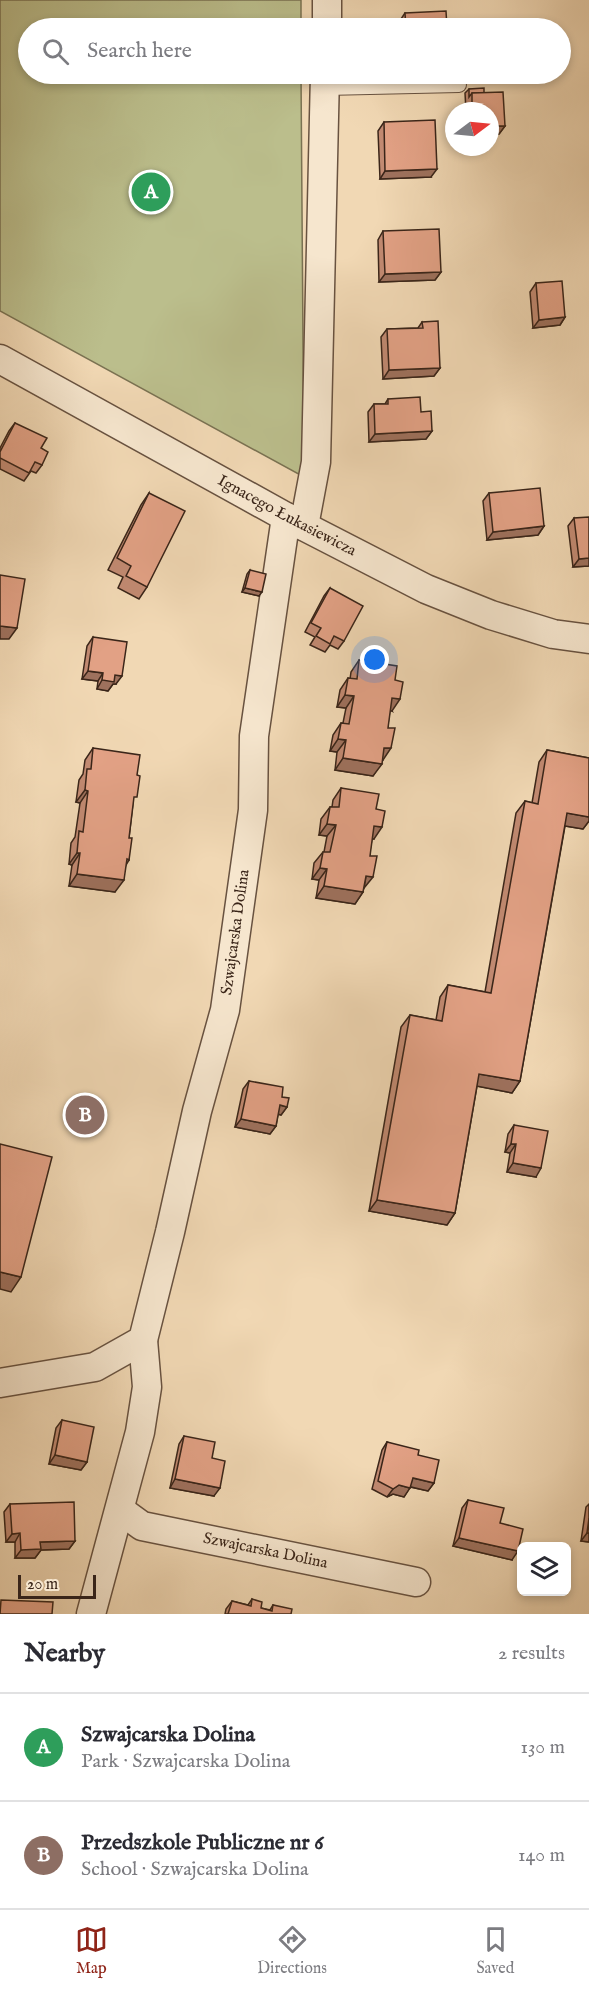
<!DOCTYPE html>
<meta charset="utf-8">
<style>
body{margin:0;font-family:"IM FELL English",serif;background:#f7f7f7;color:#2b2b33}
.controls{position:absolute;right:18px;bottom:18px;display:grid;overflow:hidden;border-radius:9px;box-shadow:0 3px 9px #0003}
.controls button{width:54px;height:54px;display:grid;place-items:center;padding:0;border:0;border-bottom:2px solid #e1e1e2;background:#fff;color:#2b2b33;font:30px sans-serif}
.compass{position:absolute;left:445px;top:102px;width:54px;height:54px;border-radius:50%;background:#fff;box-shadow:0 3px 9px #0003;rotate:74deg}
.scale{position:absolute;left:18px;bottom:15px;width:78px;box-sizing:border-box;padding-left:6px;border:3px solid #3a2519;border-top:0;font-size:16px;line-height:21px;white-space:nowrap;color:#3a2519;-webkit-text-stroke:4px #f6e6ce;paint-order:stroke}
.you{position:absolute;left:375px;top:660px;width:21px;height:21px;margin:-15px;border:4px solid #fff;border-radius:50%;background:#1a73e8;box-shadow:0 0 0 9px #1a73e833}
.badge{display:grid;place-items:center;width:39px;height:39px;border-radius:50%;background:#8f2418;color:#fff;font-size:20px;font-weight:700}
.pin{position:absolute;translate:-50% -50%;border:3px solid #fff;box-shadow:0 2px 6px #0006}
.list{margin:0;padding:0;list-style:none}
h2{display:flex;justify-content:space-between;align-items:center;height:78px;margin:0;padding:0 24px;font-size:26px}
h2 small{font-size:20px;font-weight:400;color:#7c7c81}
.list li{display:grid;grid-template-columns:39px 1fr auto;gap:18px;align-items:center;box-sizing:border-box;height:108px;padding:0 24px;border-top:2px solid #e1e1e2}
.list b{display:block;font-size:22px;white-space:nowrap}
.list p{margin:0;font-size:20px;white-space:nowrap;color:#7c7c81}
.list em{font-size:20px;font-style:normal;color:#7c7c81}
.icon{flex:none;width:33px;height:33px;fill:none;stroke:currentColor;stroke-width:2;stroke-linecap:round;stroke-linejoin:round}
.map{position:relative;flex:none;width:589px;height:1614px;overflow:hidden}
.search{position:absolute;background:#fff;box-shadow:0 3px 9px #0003;left:18px;right:18px;top:18px;height:66px;display:flex;align-items:center;gap:15px;box-sizing:border-box;padding:0 21px;border-radius:33px;color:#7c7c81;font-size:22px}
.sheet{height:294px;background:#fff}
nav{display:flex;justify-content:space-around;align-items:center;box-sizing:border-box;height:84px;border-top:2px solid #e1e1e2;background:#fff;font-size:16px;color:#7c7c81}
nav a{display:grid;justify-items:center;gap:3px}
nav .on{color:#8f2418}
.map>svg:first-child{display:block}
</style>
<div class="map">
<svg width="589" height="1614" viewBox="0 0 589 1614">
<rect width="100%" height="100%" fill="#f1d8b4"/>
<filter id="stains"><feTurbulence type="fractalNoise" baseFrequency=".00333" numOctaves="4"/><feColorMatrix values="0 0 0 0 .2 0 0 0 0 .09 0 0 0 0 .02 0 0 0 .5 -.17"/></filter>
<radialGradient id="worn" r=".72"><stop offset=".6" stop-color="#630" stop-opacity="0"/><stop offset="1" stop-color="#630" stop-opacity=".3"/></radialGradient>
<path fill="#bbbe8c" stroke="#7a7252" stroke-width="1.5" d="M0,0H301V28H28V74H301L304,477L0,311Z"/>
<g fill="none" stroke-linecap="round" stroke-linejoin="round">
<g stroke="#685240" stroke-width="16">
<path id="service" d="M325,88L459,85"/>
</g>
<g stroke="#685240" stroke-width="31">
<g id="minor">
<path d="M327,28V0"/>
<path id="s1" d="M0,359L286,517L426,589L491,615L553,634L589,639"/>
<path d="M304,526L316,462L325,74"/>
<path id="s2" d="M0,1383L95,1367L143,1340L170,1232L197,1111L225,1010L253,810L254,736L286,517"/>
<path id="s3" d="M120,1510L142,1526L416,1582"/>
<path d="M91,1614L140,1432L147,1387L143,1340"/>
</g>
</g>
<use href="#service" stroke="#f6e6ce" stroke-width="14"/>
<use href="#minor" stroke="#f6e6ce" stroke-width="28"/>
</g>
<g fill="#c28a72" stroke="#3a2519" stroke-width="1.5">
<path d="M405,13L447,28H399V22Z"/>
<path d="M469,89L484,93L505,126L499,134H490V111H466L465,93Z"/>
<path d="M384,122L431,177L380,179L378,131Z"/>
<path d="M383,231L441,272L435,280L379,282L378,240Z"/>
<path d="M536,283L565,317L560,325L533,328L530,292Z"/>
<path d="M422,322L440,368L434,376L383,379L381,337L387,329L418,328Z"/>
<path d="M388,399L421,412L432,431L426,439L369,442L368,412L374,404H385Z"/>
<path d="M15,423L41,448L42,465L36,473L31,471L24,481L0,469V448L9,431Z"/>
<path d="M149,493L147,587L139,599L118,588L123,577L108,570L141,505Z"/>
<path d="M489,493L544,526L538,535L487,540L483,501Z"/>
<path d="M574,518L589,566L573,567L568,526Z"/>
<path d="M250,570L259,596L242,592L247,574Z"/>
<path d="M330,588L344,641L338,649L330,645L325,652L310,645L315,637L305,632L324,596Z"/>
<path d="M93,637L116,684H113L108,691L97,689L98,681L82,679L87,646Z"/>
<path d="M359,660L392,711L390,710L383,760L373,776L335,770L337,752L330,751L333,735L341,723H343L346,708L337,707L340,690L348,678L350,679L351,672Z"/>
<path d="M93,748L133,803L129,838V860L126,865L115,892L69,886L72,865L69,864L71,843L75,837L80,803L76,802L79,780L83,774L85,760Z"/>
<path d="M547,750L589,758V821L583,829L565,826L520,1081L512,1093L477,1086L455,1213L447,1225L369,1211L401,1027L410,1015L436,1020L440,997L448,985L485,992L516,813L525,801L532,803L539,762Z"/>
<path d="M341,788L376,809L374,839H372L363,892L355,904L316,898L319,880L312,879L314,863L323,852H324L327,836L319,835L321,819L330,807H332L333,800Z"/>
<path d="M249,1081L282,1097L287,1107L281,1115L278,1114L276,1126L270,1134L235,1127L243,1089Z"/>
<path d="M514,1125L536,1177L507,1172L510,1153L505,1152L508,1134Z"/>
<path d="M62,1420L87,1462L81,1470L49,1464L56,1428Z"/>
<path d="M184,1436L212,1458L214,1496L170,1488L179,1444Z"/>
<path d="M387,1442L418,1455L434,1483L428,1491L410,1487L404,1497L393,1494L387,1497L372,1489L382,1450Z"/>
<path d="M468,1500L500,1523L512,1560L453,1546L462,1508Z"/>
<path d="M10,1504L75,1541L69,1549L41,1550L35,1558H15V1542H6L4,1512Z"/>
<path d="M589,1504V1542L581,1541L586,1507Z"/>
<path d="M252,1599L261,1608L270,1610L273,1605L291,1614H225L226,1609L232,1601L248,1605Z"/>
</g>
<g fill="#9e715d" stroke="#3a2519" stroke-width="1.5">
<path d="M490,126H505L499,134H490Z"/>
<path d="M437,169L431,177L380,179L385,171Z"/>
<path d="M441,272L435,280L379,282L385,274Z"/>
<path d="M565,317L560,325L533,328L539,320Z"/>
<path d="M440,368L434,376L383,379L389,370Z"/>
<path d="M432,431L426,439L369,442L375,434Z"/>
<path d="M544,526L538,535L487,540L493,532Z"/>
<path d="M589,558V566L573,567L579,559Z"/>
<path d="M245,588L262,592L259,596L242,592Z"/>
<path d="M0,626L17,628L9,639H0Z"/>
<path d="M88,671L103,673L98,681L82,679Z"/>
<path d="M115,675L122,676L116,684H113L108,691L97,689L102,680Z"/>
<path d="M345,695L354,696L346,708L337,707Z"/>
<path d="M392,698L400,699L392,711L384,710Z"/>
<path d="M338,739L346,740L337,752L330,751Z"/>
<path d="M384,748H391L383,760H376Z"/>
<path d="M343,758L382,764L373,776L335,770Z"/>
<path d="M85,790L88,791L80,803L76,802Z"/>
<path d="M567,813L589,817V821L583,829L559,825Z"/>
<path d="M327,824L336,825L327,836L319,835Z"/>
<path d="M374,826L382,827L374,839L366,838Z"/>
<path d="M77,853H80L72,865L69,864Z"/>
<path d="M320,868L327,869L319,880L312,879Z"/>
<path d="M77,874L124,880L115,892L69,886Z"/>
<path d="M366,876L373,877L364,888Z"/>
<path d="M324,886L363,892L355,904L316,898Z"/>
<path d="M479,1074L520,1081L512,1093L471,1085Z"/>
<path d="M280,1105L287,1107L281,1115L274,1113Z"/>
<path d="M241,1119L276,1126L270,1134L235,1127Z"/>
<path d="M511,1144H516L510,1153L505,1152Z"/>
<path d="M513,1163L541,1168L536,1177L507,1172Z"/>
<path d="M377,1200L455,1213L447,1225L369,1211Z"/>
<path d="M0,1272L21,1277L11,1292L0,1289Z"/>
<path d="M55,1455L87,1462L81,1470L49,1464Z"/>
<path d="M413,1478L434,1483L428,1491L407,1486Z"/>
<path d="M175,1479L220,1488L214,1496L170,1488Z"/>
<path d="M399,1485L410,1488L404,1497L393,1494L387,1497L393,1489Z"/>
<path d="M20,1533L15,1542H6L12,1534Z"/>
<path d="M587,1533H589V1542L581,1541Z"/>
<path d="M459,1538L518,1551L512,1560L453,1546Z"/>
<path d="M75,1541L69,1549L41,1550L35,1558H15L21,1550L40,1542Z"/>
</g>
<g fill="#e2a185" stroke="#3a2519" stroke-width="1.5">
<path d="M446,11L447,28H406L405,13Z"/>
<path d="M484,88V93H472L469,97V89Z"/>
<path d="M503,92L505,126H490V111H472V93Z"/>
<path d="M435,120L437,169L385,171L384,122Z"/>
<path d="M439,229L441,272L385,274L383,231Z"/>
<path d="M562,281L565,317L539,320L536,283Z"/>
<path d="M438,321L440,368L389,370L387,329L423,328L422,322Z"/>
<path d="M420,397L421,412L431,411L432,431L375,434L374,404H388V399Z"/>
<path d="M15,423L47,438L41,448L48,452L42,465L35,462L29,473L0,458V452Z"/>
<path d="M540,488L544,526L493,532L489,493Z"/>
<path d="M149,493L185,511L147,587L126,576L131,566L117,558Z"/>
<path d="M589,517V558L579,559L574,518Z"/>
<path d="M250,570L266,574L262,592L245,588Z"/>
<path d="M0,575L25,579L17,628L0,626Z"/>
<path d="M330,588L363,606L344,641L334,636L330,644L316,636L321,628L311,623Z"/>
<path d="M93,637L127,642L122,676L115,675L114,682L102,680L103,673L88,671Z"/>
<path d="M359,660L397,666L395,680L403,682L400,699L392,698L388,728H395L391,748H384L382,764L343,758L346,740L338,739L341,723L349,724L354,696L345,695L348,678L357,679Z"/>
<path d="M93,748L140,755L137,775L140,776L137,797H134L129,838H132L129,860L127,859L124,880L77,874L80,853H77L79,831L83,832L88,791L85,790L87,769H91Z"/>
<path d="M547,750L589,758V817L567,813L520,1081L479,1074L455,1213L377,1200L410,1015L442,1021L448,985L491,993L525,801L538,804Z"/>
<path d="M341,788L379,794L376,809L385,811L382,827L374,826L370,856H377L373,877L366,876L363,892L324,886L327,869L320,868L323,852H330L336,825L327,824L330,807H339Z"/>
<path d="M249,1081L283,1087L282,1097L289,1098L287,1107L280,1105L276,1126L241,1119Z"/>
<path d="M514,1125L548,1131L541,1168L513,1163L516,1144H511Z"/>
<path d="M0,1144L52,1157L21,1277L0,1272Z"/>
<path d="M62,1420L94,1427L87,1462L55,1455Z"/>
<path d="M184,1436L215,1442L212,1458L225,1461L220,1488L175,1479Z"/>
<path d="M387,1442L419,1450L418,1455L439,1460L434,1483L413,1478L410,1488L399,1485L393,1489L378,1481Z"/>
<path d="M468,1500L504,1508L500,1523L523,1529L518,1551L459,1538Z"/>
<path d="M74,1502L75,1541L40,1542L41,1549L21,1550L20,1533L12,1534L10,1504Z"/>
<path d="M589,1518V1533H587Z"/>
<path d="M252,1599L262,1602L261,1608L272,1611L273,1605L292,1609L291,1614H228L232,1601L251,1606Z"/>
<path d="M1,1600L53,1602L52,1614H0Z"/>
</g>
<g text-anchor="middle" dominant-baseline="central" stroke-width="4.5" stroke-linejoin="round" paint-order="stroke">
<g font-size="16" fill="#3a2519" stroke="#f6e6ce">
<text stroke="none"><textPath href="#s1" startOffset="327">Ignacego Łukasiewicza</textPath></text>
<text stroke="none"><textPath href="#s2" startOffset="570">Szwajcarska Dolina</textPath></text>
<text stroke="none"><textPath href="#s3" startOffset="153">Szwajcarska Dolina</textPath></text>
</g>
</g>
<rect width="100%" height="100%" filter="url(#stains)"/>
<rect width="100%" height="100%" fill="url(#worn)"/>
</svg>
<div class="controls">
<button><svg class="icon" aria-label="layers" viewBox="0 0 24 24"><path d="M12 4l9 5-9 5-9-5zM3 14l9 5 9-5"/></svg></button>
</div>
<svg class="compass" viewBox="-18 -18 36 36"><path d="M0-13l5 13h-10z" fill="#e53935"/><path d="M0 13l5-13h-10z" fill="#7c7c81"/></svg>
<div class="scale">20 m</div>
<div class="you"></div>
<div class="pin badge" style="left:151px;top:192px;background:#2e9e5b">A</div>
<div class="pin badge" style="left:85px;top:1115px;background:#8d6e63">B</div>
<div class="search"><svg class="icon" aria-label="search" viewBox="0 0 24 24"><circle cx="10" cy="10" r="6"/><path d="M15 15l6 6"/></svg>Search here</div>
</div>
<section class="sheet">
<h2>Nearby<small>2 results</small></h2>
<ul class="list">
<li><span class="badge" style="background:#2e9e5b">A</span><div><b>Szwajcarska Dolina</b><p>Park · Szwajcarska Dolina</p></div><em>130 m</em></li>
<li><span class="badge" style="background:#8d6e63">B</span><div><b>Przedszkole Publiczne nr 6</b><p>School · Szwajcarska Dolina</p></div><em>140 m</em></li>
</ul>
</section>
<nav>
<a class="on"><svg class="icon" aria-label="map" viewBox="0 0 24 24"><path d="M3 6l6-2 6 2 6-2v14l-6 2-6-2-6 2zM9 4v14M15 6v14"/></svg>Map</a>
<a><svg class="icon" aria-label="directions" viewBox="0 0 24 24"><path d="M12 3l9 9-9 9-9-9zM9 14v-3h6M13 9l2 2-2 2"/></svg>Directions</a>
<a><svg class="icon" aria-label="saved" viewBox="0 0 24 24"><path d="M7 4h10v16l-5-4-5 4z"/></svg>Saved</a>
</nav>
